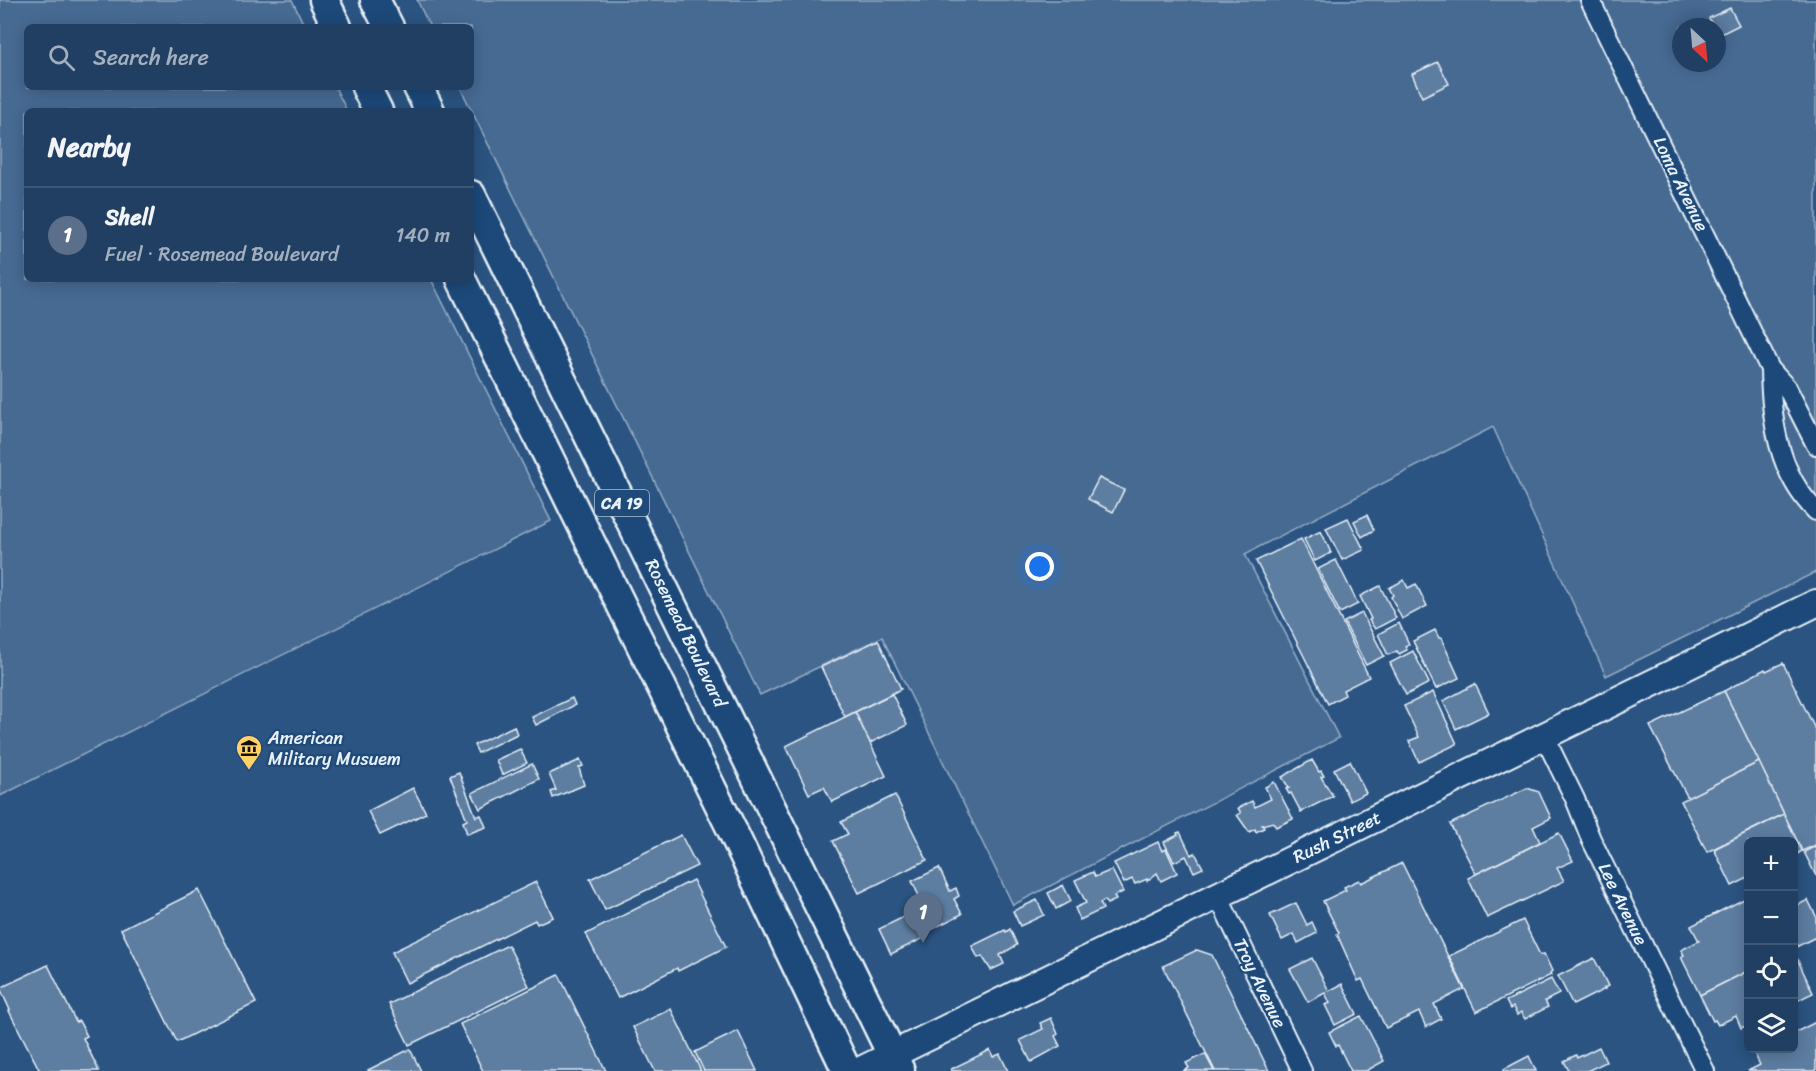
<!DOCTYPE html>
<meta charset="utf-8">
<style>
body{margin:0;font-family:Sriracha,sans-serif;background:#284668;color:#f1f3f6}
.controls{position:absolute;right:18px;bottom:18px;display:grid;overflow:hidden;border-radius:9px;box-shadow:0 3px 15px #0003}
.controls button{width:54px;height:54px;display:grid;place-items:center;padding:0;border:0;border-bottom:2px solid #3d5877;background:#203f62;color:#f1f3f6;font:30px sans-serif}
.compass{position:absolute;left:1672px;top:18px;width:54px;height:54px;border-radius:50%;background:#203f62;box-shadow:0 3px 15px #0003;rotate:154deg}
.you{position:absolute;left:1040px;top:567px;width:21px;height:21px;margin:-15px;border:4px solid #fff;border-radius:50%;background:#1a73e8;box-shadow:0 0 0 9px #1a73e833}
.badge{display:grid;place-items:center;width:39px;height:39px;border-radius:50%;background:#e797bd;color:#fff;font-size:20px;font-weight:700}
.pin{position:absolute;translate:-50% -50px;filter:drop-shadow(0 2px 3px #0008)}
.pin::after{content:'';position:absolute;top:32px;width:21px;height:18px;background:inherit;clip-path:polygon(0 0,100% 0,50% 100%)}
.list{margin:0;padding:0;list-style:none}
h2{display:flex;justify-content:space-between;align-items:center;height:78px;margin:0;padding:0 24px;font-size:26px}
h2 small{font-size:20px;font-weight:400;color:#a2afbe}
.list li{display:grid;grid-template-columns:39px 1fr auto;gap:18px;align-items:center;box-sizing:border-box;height:96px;padding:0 24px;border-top:2px solid #3d5877}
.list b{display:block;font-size:22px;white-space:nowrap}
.list p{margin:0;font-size:20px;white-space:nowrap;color:#a2afbe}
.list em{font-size:20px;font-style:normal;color:#a2afbe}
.icon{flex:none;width:33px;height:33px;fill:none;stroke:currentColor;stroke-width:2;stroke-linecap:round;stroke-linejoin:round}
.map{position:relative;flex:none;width:1816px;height:1071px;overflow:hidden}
.search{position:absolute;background:#203f62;box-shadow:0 3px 15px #0003;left:24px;top:24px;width:450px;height:66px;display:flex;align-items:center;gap:15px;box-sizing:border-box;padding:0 21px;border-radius:9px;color:#a2afbe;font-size:22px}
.panel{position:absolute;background:#203f62;box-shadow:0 3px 15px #0003;left:24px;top:108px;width:450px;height:174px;border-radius:9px}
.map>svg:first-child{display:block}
</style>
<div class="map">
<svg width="1816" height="1071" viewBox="0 0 1816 1071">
<rect width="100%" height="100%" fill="#2b5482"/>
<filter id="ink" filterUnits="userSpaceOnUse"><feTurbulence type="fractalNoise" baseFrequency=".0167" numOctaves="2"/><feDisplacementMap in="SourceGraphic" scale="12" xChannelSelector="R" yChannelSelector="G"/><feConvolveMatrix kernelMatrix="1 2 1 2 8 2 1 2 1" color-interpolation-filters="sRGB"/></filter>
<g filter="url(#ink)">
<g fill="#476b93" stroke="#98aec6" stroke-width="1.5" fill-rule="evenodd">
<path d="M0,0H292L305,27H27V87H335L347,111H27V279H431L551,521L0,796Z"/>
<path d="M417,0H1816V572L1606,676L1493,427L1245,554L1339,738L1013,905L882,637L760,695L460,87H471V27H430ZM1681,27H1717V63H1681Z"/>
</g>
<g fill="#5d7da1" stroke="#e8f1f8" stroke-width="1.5">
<path d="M1730,8L1739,25L1717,36V27H1713L1709,18Z"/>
<path d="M1438,62L1449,84L1422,97L1412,74Z"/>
<path d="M1099,478L1124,490L1113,512L1088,499Z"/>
<path d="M1367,515L1374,530L1362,537L1354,521Z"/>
<path d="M1348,518L1364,550L1342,560L1326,528Z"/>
<path d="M1321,531L1331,553L1315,561L1304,539Z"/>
<path d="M1301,539L1369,677L1343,690L1345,695L1328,704L1256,561Z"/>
<path d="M1336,560L1358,604L1340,613L1318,569Z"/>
<path d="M1404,580L1408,588L1416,584L1427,606L1402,619L1391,597L1393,595L1389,588Z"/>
<path d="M1380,586L1396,618L1375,629L1369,620L1371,619L1360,596Z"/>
<path d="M1362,613L1384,656L1366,665L1344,622Z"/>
<path d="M1399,623L1409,644L1405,646L1407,650L1399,654L1397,651L1388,655L1378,634Z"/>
<path d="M1435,630L1439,638H1441L1459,678L1436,689L1413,641Z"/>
<path d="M878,640L901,689L845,717L821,667Z"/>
<path d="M1413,651L1429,683L1406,695L1390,663Z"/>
<path d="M1783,663L1816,731V845L1802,851L1724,691L1765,669L1766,671Z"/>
<path d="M1475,684L1489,713L1456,729L1443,701Z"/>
<path d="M1724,691L1759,762L1688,798L1650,726Z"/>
<path d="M1433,692L1457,744L1419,762L1409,741L1419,737L1404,706Z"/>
<path d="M892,694L907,725L870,743L855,712Z"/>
<path d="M572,698L575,705L536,725L532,717Z"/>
<path d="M855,712L886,776L832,802L824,787L809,794L786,746Z"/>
<path d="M514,726L517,734L478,753L474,745Z"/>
<path d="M520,749L527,763L502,775L496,760Z"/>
<path d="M580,760L583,766L579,768L584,785L553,798L551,792L556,790L549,774Z"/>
<path d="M1312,760L1319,772L1321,771L1324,776L1321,777L1333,796L1301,812L1291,793L1289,794L1286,789L1289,788L1282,777Z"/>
<path d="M1350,761L1366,793L1350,801L1334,769Z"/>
<path d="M1759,762L1784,814L1707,852L1681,801Z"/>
<path d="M532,764L539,779L480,809L472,793Z"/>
<path d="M459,772L476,817L481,815L486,827L467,834L463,822L467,820L450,776Z"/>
<path d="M1274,782L1293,819L1276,827L1273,822L1262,825L1264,828L1256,832L1255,829L1249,832L1237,815L1241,813L1238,808L1252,801L1255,807L1271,799L1265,787Z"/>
<path d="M413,788L426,813L380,835L368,811Z"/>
<path d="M1527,788L1539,792L1551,818L1533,827L1540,842L1476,874L1450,824Z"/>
<path d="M895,795L927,860L859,893L833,841L848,834L841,822Z"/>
<path d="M1784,814L1802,851L1794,856V842H1748V878L1732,886L1714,849Z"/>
<path d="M1180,832L1191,855L1195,853L1203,868L1194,872L1186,856L1174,862L1164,842L1178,835L1177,833Z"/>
<path d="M1559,833L1573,861L1557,868L1564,881L1487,918L1468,878Z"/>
<path d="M681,835L697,866L605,910L590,879Z"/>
<path d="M1158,842L1162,851L1166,849L1177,873L1161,881L1157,873L1147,881V879L1135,884L1132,879L1124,883L1114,863Z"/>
<path d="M1816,846V876L1804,852Z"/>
<path d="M1402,863L1464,989L1434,1004L1441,1019L1426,1027L1419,1012L1386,1028L1362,979L1358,981L1337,934L1339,933L1323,901L1346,890L1344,887L1359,880L1361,883Z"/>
<path d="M939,868L950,891L956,888L959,896L954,899L962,914L934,928L912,881Z"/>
<path d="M1112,870L1123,892L1114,896L1116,900L1107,904L1105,900L1100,903L1103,909L1080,920L1075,908L1086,903L1075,880L1093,872L1095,877Z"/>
<path d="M693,880L726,947L678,971L677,968L618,998L586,934Z"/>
<path d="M536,882L553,917L537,924L535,920L407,983L392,952Z"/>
<path d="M1063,885L1071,901L1056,909L1048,893Z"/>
<path d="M199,890L256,1003L177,1042L121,929Z"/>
<path d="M1748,897V971L1700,995L1681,957L1684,955L1681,950L1699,941L1691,926Z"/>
<path d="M1037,900L1044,915L1020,926L1013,911Z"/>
<path d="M1808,900L1816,916V937L1794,948V907Z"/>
<path d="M1296,903L1307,925L1312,922L1317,933L1298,943L1294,934L1282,940L1270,915Z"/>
<path d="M916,911L928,936L891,954L879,929Z"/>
<path d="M1523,920L1540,955L1544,954L1552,971L1550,973L1551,975L1476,1012L1449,956Z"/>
<path d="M1010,929L1017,945L1000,955L1004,964L991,970L982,956L978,958L972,946L1005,930L1006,932Z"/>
<path d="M508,945L529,986L409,1045L389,1004Z"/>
<path d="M1197,950L1212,955L1269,1071H1215L1163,966Z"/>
<path d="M1794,952L1813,993L1794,1002Z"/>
<path d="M1312,958L1329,991L1342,984L1357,1014L1335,1025L1325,1005L1330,1003L1325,993L1308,1002L1290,969Z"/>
<path d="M1594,958L1608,986L1604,988L1605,989L1573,1005L1558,976Z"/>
<path d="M48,965L76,1022L79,1021L87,1036L83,1038L99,1071H40L9,1011L10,1010L0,988Z"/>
<path d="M1748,971V1025L1741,1028L1736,1016L1718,1025L1715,1020L1713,1021L1700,995Z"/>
<path d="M559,975L606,1071H483L460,1024Z"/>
<path d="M1551,979L1559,994L1545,1001L1548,1007L1525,1019L1521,1012L1517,1015L1513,1007L1510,1009L1506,1001Z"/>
<path d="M671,1009L701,1071H655L633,1027Z"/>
<path d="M1361,1016L1384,1061L1366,1071H1351L1338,1045L1336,1046L1329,1032Z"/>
<path d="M1051,1018L1058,1034L1055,1036L1060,1046L1031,1062L1020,1040L1043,1029L1040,1023Z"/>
<path d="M1816,1022V1071H1748L1760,1065L1754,1053L1762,1048H1794V1033Z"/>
<path d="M738,1031L757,1071H704L695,1052Z"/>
<path d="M1599,1047L1606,1062L1587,1071H1569L1564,1061L1576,1055L1577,1058Z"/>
<path d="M410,1049L421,1071H369L368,1070Z"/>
<path d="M990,1050L993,1057L1000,1054L1008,1071H952L951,1069Z"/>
<path d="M1205,1054L1214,1071H1183L1189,1068L1186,1063Z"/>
<path d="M1529,1056L1536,1071H1504V1069Z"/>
</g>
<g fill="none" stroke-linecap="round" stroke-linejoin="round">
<g stroke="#e8f1f8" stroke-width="22">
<g id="street">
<path d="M1590,0L1770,369L1787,388L1816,445"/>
<path d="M1770,369C1771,419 1778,474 1816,511"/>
<path d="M1544,736L1575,799L1591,839L1705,1071"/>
<path d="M1218,896L1302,1071"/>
</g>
</g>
<g stroke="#e8f1f8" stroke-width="30">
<path id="secondary" d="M859,1071L1816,603"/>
</g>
<g stroke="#e8f1f8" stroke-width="33">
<g id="primary">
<path d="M324,0L337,27"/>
<path d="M375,0L389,27"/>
<path d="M366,87L378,111"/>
<path d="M418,87L430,111"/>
<path d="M471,195L900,1071"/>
<path d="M461,279L732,830L847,1071"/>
</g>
</g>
<use href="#street" stroke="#1f4a7a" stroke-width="18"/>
<use href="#secondary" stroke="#1f4a7a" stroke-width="26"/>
<use href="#primary" stroke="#1f4a7a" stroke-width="28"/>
</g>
</g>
<defs>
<g id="museum-pin" transform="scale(1.35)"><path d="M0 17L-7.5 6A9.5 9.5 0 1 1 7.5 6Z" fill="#ffd166" stroke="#1f4a7a"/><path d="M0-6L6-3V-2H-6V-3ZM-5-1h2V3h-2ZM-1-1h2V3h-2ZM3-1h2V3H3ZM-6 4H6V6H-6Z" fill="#111"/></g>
</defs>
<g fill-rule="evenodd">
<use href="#museum-pin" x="249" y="748"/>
</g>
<g text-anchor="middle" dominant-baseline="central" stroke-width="4.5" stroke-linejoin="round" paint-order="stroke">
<rect fill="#1f4a7a" stroke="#acbfd2" stroke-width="1.5" x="595" y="490" width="54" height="26" rx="4.5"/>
<g font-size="16" font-weight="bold" fill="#e8f1f8">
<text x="622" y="503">CA 19</text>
</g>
<g font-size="18" fill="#e8f1f8" stroke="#1f4a7a">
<text transform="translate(1681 184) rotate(64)">Loma Avenue</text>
<text transform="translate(686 633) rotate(64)">Rosemead Boulevard</text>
<text transform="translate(1337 837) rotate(-26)">Rush Street</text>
<text transform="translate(1623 904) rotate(64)">Lee Avenue</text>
<text transform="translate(1260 983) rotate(64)">Troy Avenue</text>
</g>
<g font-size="18" fill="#e8f1f8" stroke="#1f4a7a" text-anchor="start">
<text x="268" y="738">American<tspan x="268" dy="21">Military Musuem</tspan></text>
</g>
</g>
</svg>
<div class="controls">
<button>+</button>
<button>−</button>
<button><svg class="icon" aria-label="locate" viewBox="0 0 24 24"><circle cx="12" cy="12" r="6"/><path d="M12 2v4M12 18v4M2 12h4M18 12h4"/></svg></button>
<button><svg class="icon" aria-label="layers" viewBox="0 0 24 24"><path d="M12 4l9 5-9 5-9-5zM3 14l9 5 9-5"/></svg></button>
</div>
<svg class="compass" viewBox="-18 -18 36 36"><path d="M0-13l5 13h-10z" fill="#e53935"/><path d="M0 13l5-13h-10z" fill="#a2afbe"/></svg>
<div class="you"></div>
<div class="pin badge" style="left:923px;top:943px;background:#5c6f8a">1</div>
<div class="search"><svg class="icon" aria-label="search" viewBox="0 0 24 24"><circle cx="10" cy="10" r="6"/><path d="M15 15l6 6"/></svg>Search here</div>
<section class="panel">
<h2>Nearby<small></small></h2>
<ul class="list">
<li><span class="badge" style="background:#5c6f8a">1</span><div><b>Shell</b><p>Fuel · Rosemead Boulevard</p></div><em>140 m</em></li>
</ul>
</section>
</div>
